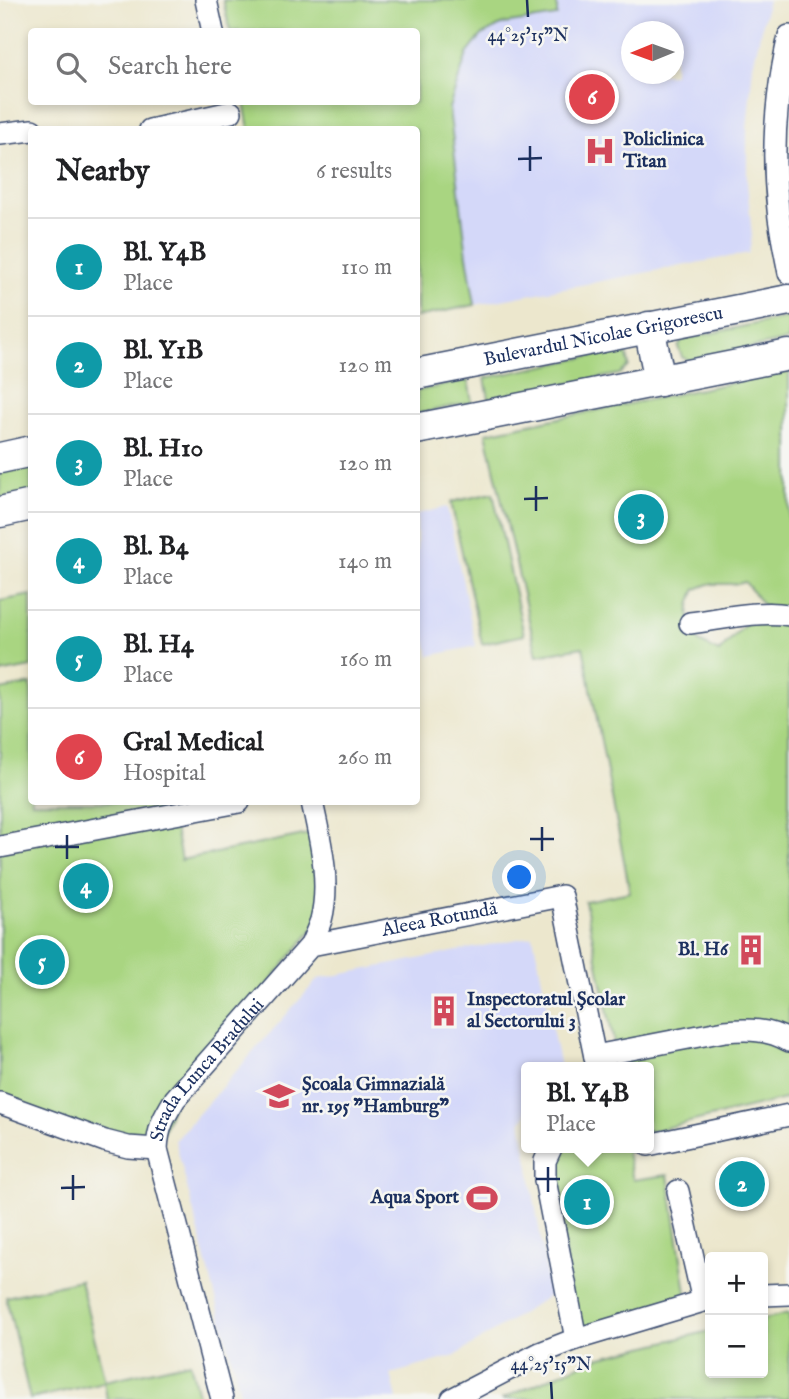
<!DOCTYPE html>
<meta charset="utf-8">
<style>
body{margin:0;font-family:"IM FELL English",serif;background:#f6f6f6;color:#202124}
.controls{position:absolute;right:21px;bottom:21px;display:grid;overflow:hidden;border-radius:7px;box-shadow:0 4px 10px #0003}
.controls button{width:63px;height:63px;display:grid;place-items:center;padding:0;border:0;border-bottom:2px solid #e0e0e0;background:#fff;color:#202124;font:35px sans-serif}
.compass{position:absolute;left:621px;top:21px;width:63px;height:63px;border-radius:50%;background:#fff;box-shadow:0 4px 10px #0003;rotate:269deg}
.you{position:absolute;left:520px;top:878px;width:24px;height:24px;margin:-18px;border:5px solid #fff;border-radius:50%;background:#1a73e8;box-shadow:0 0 0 10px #1a73e833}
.badge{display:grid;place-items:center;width:46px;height:46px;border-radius:50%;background:#d1495b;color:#fff;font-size:23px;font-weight:700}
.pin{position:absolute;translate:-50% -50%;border:4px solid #fff;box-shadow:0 2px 7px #0006}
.popup{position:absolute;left:521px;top:1062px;width:133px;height:91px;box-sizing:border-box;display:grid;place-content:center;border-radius:7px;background:#fff;filter:drop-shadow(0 2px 5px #0005);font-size:23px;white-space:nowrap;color:#757577}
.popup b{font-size:26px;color:#202124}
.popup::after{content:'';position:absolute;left:50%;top:100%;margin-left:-14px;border:14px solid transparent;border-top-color:#fff}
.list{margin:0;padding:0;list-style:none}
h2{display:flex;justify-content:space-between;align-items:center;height:91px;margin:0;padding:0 28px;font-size:30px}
h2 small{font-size:23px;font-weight:400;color:#757577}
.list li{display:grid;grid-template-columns:46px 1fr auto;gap:21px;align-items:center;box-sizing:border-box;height:98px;padding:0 28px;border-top:2px solid #e0e0e0}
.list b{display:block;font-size:26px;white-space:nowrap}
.list p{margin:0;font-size:23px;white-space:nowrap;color:#757577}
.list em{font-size:23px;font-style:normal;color:#757577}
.icon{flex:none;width:38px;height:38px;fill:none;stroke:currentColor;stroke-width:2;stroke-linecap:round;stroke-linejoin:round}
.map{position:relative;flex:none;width:789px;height:1399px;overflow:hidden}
.search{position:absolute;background:#fff;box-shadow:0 4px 10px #0003;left:28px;top:28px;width:392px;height:77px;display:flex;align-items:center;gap:18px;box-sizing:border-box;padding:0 24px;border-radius:7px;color:#757577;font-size:26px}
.panel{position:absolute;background:#fff;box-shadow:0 4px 10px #0003;left:28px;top:126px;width:392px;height:679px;border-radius:7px}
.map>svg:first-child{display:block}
</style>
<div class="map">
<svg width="789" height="1399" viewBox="0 0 789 1399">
<rect width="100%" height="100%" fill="#f6f6f2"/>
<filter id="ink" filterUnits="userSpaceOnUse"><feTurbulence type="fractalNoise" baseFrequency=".0143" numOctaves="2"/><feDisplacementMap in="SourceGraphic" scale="14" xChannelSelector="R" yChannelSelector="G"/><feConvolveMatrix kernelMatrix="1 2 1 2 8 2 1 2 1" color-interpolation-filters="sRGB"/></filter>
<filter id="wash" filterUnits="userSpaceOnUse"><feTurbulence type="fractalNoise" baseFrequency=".00686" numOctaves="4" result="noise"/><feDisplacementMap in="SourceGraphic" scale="28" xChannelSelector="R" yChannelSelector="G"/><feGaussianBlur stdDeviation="1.57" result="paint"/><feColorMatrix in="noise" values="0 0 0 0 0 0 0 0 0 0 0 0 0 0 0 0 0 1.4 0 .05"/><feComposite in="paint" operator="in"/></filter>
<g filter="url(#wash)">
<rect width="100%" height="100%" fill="#ece7cd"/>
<g fill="#d4d8f9" fill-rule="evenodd">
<path d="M557,0H768L753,65L747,129V182L752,236L749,253L475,305L467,256L448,108L467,54L482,35L503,24L557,16ZM632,32H674V74H632Z"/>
<path d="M447,507L476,646L429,656L417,597V514Z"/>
<path d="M533,936L560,1067H526V1116L521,1120L544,1258L549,1296L455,1356L391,1374L397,1399H242L175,1140L318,979Z"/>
</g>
<g fill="#a9d581" stroke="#628270" stroke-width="2">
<path d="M223,0H557V16L503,24L482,35L467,54L449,108L467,256L475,305L417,317L416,130L249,129L244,102H416V32L230,31Z"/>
<path d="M789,317V340L689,361L682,357L678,347L683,339Z"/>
<path d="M616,351L627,354L629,366L620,374L489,399L485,378Z"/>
<path d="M789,371V610L763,605L745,582L738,584H709L696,589C685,612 689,620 699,642L719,652L755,614L789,615V1098L648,1132V1067H619L585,901L630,892L583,647L537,655L486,433Z"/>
<path d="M468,380L472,402L417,414V391Z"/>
<path d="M31,467V492L0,498V473Z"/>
<path d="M493,493L524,635L482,644L451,502Z"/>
<path d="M31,595V667L0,673V601Z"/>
<path d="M31,684L32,802H239L172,814L181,860L318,832L321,919L175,1099L157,1149L0,1103V690Z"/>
<path d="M551,1148H626L633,1180L668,1175L688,1305L576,1339Z"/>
<path d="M80,1280L105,1381L190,1362L199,1399H107L104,1382L30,1399L6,1297Z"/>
<path d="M789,1313V1399H502L593,1359L710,1331V1373H763V1319Z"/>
</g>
</g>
<g filter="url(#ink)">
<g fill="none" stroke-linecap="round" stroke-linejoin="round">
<g stroke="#3a4b6f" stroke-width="24">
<g id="minor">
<path d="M206,0L213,32"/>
<path d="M789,36C776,93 771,151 778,209C780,230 785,252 789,273"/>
<path d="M150,130L231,112"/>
<path d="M0,134L32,130"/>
<path d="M690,623C722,619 757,610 789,615"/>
<path d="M0,847L239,802"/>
<path id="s1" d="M311,945L562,896L597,1067"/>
<path d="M595,1056L725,1031C748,1029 769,1029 789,1041"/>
<path d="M0,1103L105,1141L128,1147L157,1149"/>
<path d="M648,1145L789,1115"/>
<path d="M551,1148L545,1161V1180L576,1339"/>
<path d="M678,1191L703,1301"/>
<path d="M763,1295L789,1294"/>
<path id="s2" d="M222,1399L157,1149C158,1127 164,1117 175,1099L311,945C314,937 318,929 321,920C331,882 320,839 312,802"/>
<path d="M452,1399L540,1353L576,1339L710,1299"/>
</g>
</g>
<g stroke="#3a4b6f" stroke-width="33">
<g id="secondary">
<path d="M649,327L660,381"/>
<path id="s3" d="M416,374L789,300"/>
<path d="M416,429L789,355"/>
<path d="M0,458L32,451"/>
<path d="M0,512L32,505"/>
</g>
</g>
<use href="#minor" stroke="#fff" stroke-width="21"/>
<use href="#secondary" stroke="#fff" stroke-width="30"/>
</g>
</g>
<path fill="none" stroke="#1b2f5e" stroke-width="2.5" d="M527,0L528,17M530,146V171M518,159L542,158M536,486V511M524,499L548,498M542,827V851M67,835V859M530,839H554M55,847H79M548,1167V1192M73,1175V1200M536,1179H560M61,1188L85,1187M551,1382L552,1399"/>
<defs>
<g id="hospital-bare" transform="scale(2.415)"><path d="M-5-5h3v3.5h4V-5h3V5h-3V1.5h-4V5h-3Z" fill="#d1495b" stroke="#f6f6f2" stroke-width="2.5" paint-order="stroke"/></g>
<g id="building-bare" transform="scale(2.415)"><path d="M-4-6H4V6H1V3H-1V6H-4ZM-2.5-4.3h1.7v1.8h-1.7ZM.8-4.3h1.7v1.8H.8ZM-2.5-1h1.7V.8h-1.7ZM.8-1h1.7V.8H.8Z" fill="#d1495b" stroke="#f6f6f2" stroke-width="2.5" paint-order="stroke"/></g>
<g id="school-bare" transform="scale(2.415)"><path d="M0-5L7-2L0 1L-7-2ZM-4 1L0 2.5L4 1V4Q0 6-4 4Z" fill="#d1495b" stroke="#f6f6f2" stroke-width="2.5" paint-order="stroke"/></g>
<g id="stadium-bare" transform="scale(2.415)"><path d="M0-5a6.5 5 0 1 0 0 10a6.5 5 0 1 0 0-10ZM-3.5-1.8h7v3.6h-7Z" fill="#d1495b" stroke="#f6f6f2" stroke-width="2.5" paint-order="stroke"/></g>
</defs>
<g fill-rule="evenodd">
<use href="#hospital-bare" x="600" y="151"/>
<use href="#building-bare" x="751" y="950"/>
<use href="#building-bare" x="444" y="1011"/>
<use href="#school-bare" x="279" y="1096"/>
<use href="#stadium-bare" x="482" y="1198"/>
</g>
<g text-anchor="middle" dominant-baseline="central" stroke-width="5" stroke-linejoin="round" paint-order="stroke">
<g font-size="19" font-weight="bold" fill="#1b2f5e" stroke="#f6f6f2" text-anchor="start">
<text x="623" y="140">Policlinica<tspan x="623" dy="22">Titan</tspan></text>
<text x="728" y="950" text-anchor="end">Bl. H6</text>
<text x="467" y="1000">Inspectoratul Școlar<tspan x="467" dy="22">al Sectorului 3</tspan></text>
<text x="302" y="1085">Școala Gimnazială<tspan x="302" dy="22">nr. 195 "Hamburg"</tspan></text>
<text x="459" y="1198" text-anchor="end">Aqua Sport</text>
</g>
<g font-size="19" fill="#1b2f5e" stroke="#f6f6f2">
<text stroke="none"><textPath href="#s3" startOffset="191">Bulevardul Nicolae Grigorescu</textPath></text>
<text stroke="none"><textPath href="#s1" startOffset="131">Aleea Rotundă</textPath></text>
<text stroke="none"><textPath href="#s2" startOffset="354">Strada Lunca Bradului</textPath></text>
</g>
</g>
<g font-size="18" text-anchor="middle" fill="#1b2f5e" stroke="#f6f6f2" stroke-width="5" stroke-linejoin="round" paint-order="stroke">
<text x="528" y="41">44°25'15"N</text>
<text x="551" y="1370">44°25'15"N</text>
</g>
</svg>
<div class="controls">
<button>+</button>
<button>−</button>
</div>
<svg class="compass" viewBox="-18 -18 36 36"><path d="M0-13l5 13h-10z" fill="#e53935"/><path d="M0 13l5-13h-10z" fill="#757577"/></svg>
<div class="you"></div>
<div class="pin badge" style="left:587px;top:1202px;background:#0f9aa8">1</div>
<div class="popup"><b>Bl. Y4B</b>Place</div>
<div class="pin badge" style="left:742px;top:1184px;background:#0f9aa8">2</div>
<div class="pin badge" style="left:641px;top:517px;background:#0f9aa8">3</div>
<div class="pin badge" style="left:86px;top:886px;background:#0f9aa8">4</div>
<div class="pin badge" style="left:42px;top:962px;background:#0f9aa8">5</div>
<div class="pin badge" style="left:592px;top:97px;background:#e0444e">6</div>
<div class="search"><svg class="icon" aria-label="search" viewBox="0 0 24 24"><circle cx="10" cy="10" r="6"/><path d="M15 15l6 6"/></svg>Search here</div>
<section class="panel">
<h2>Nearby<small>6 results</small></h2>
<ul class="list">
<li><span class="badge" style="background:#0f9aa8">1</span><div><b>Bl. Y4B</b><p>Place</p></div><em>110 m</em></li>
<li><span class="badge" style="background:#0f9aa8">2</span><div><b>Bl. Y1B</b><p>Place</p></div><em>120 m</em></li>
<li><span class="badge" style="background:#0f9aa8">3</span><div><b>Bl. H10</b><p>Place</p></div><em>120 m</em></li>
<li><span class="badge" style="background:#0f9aa8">4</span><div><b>Bl. B4</b><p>Place</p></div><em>140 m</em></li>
<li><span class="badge" style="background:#0f9aa8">5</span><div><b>Bl. H4</b><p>Place</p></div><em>160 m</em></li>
<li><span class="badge" style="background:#e0444e">6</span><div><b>Gral Medical</b><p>Hospital</p></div><em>260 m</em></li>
</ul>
</section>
</div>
